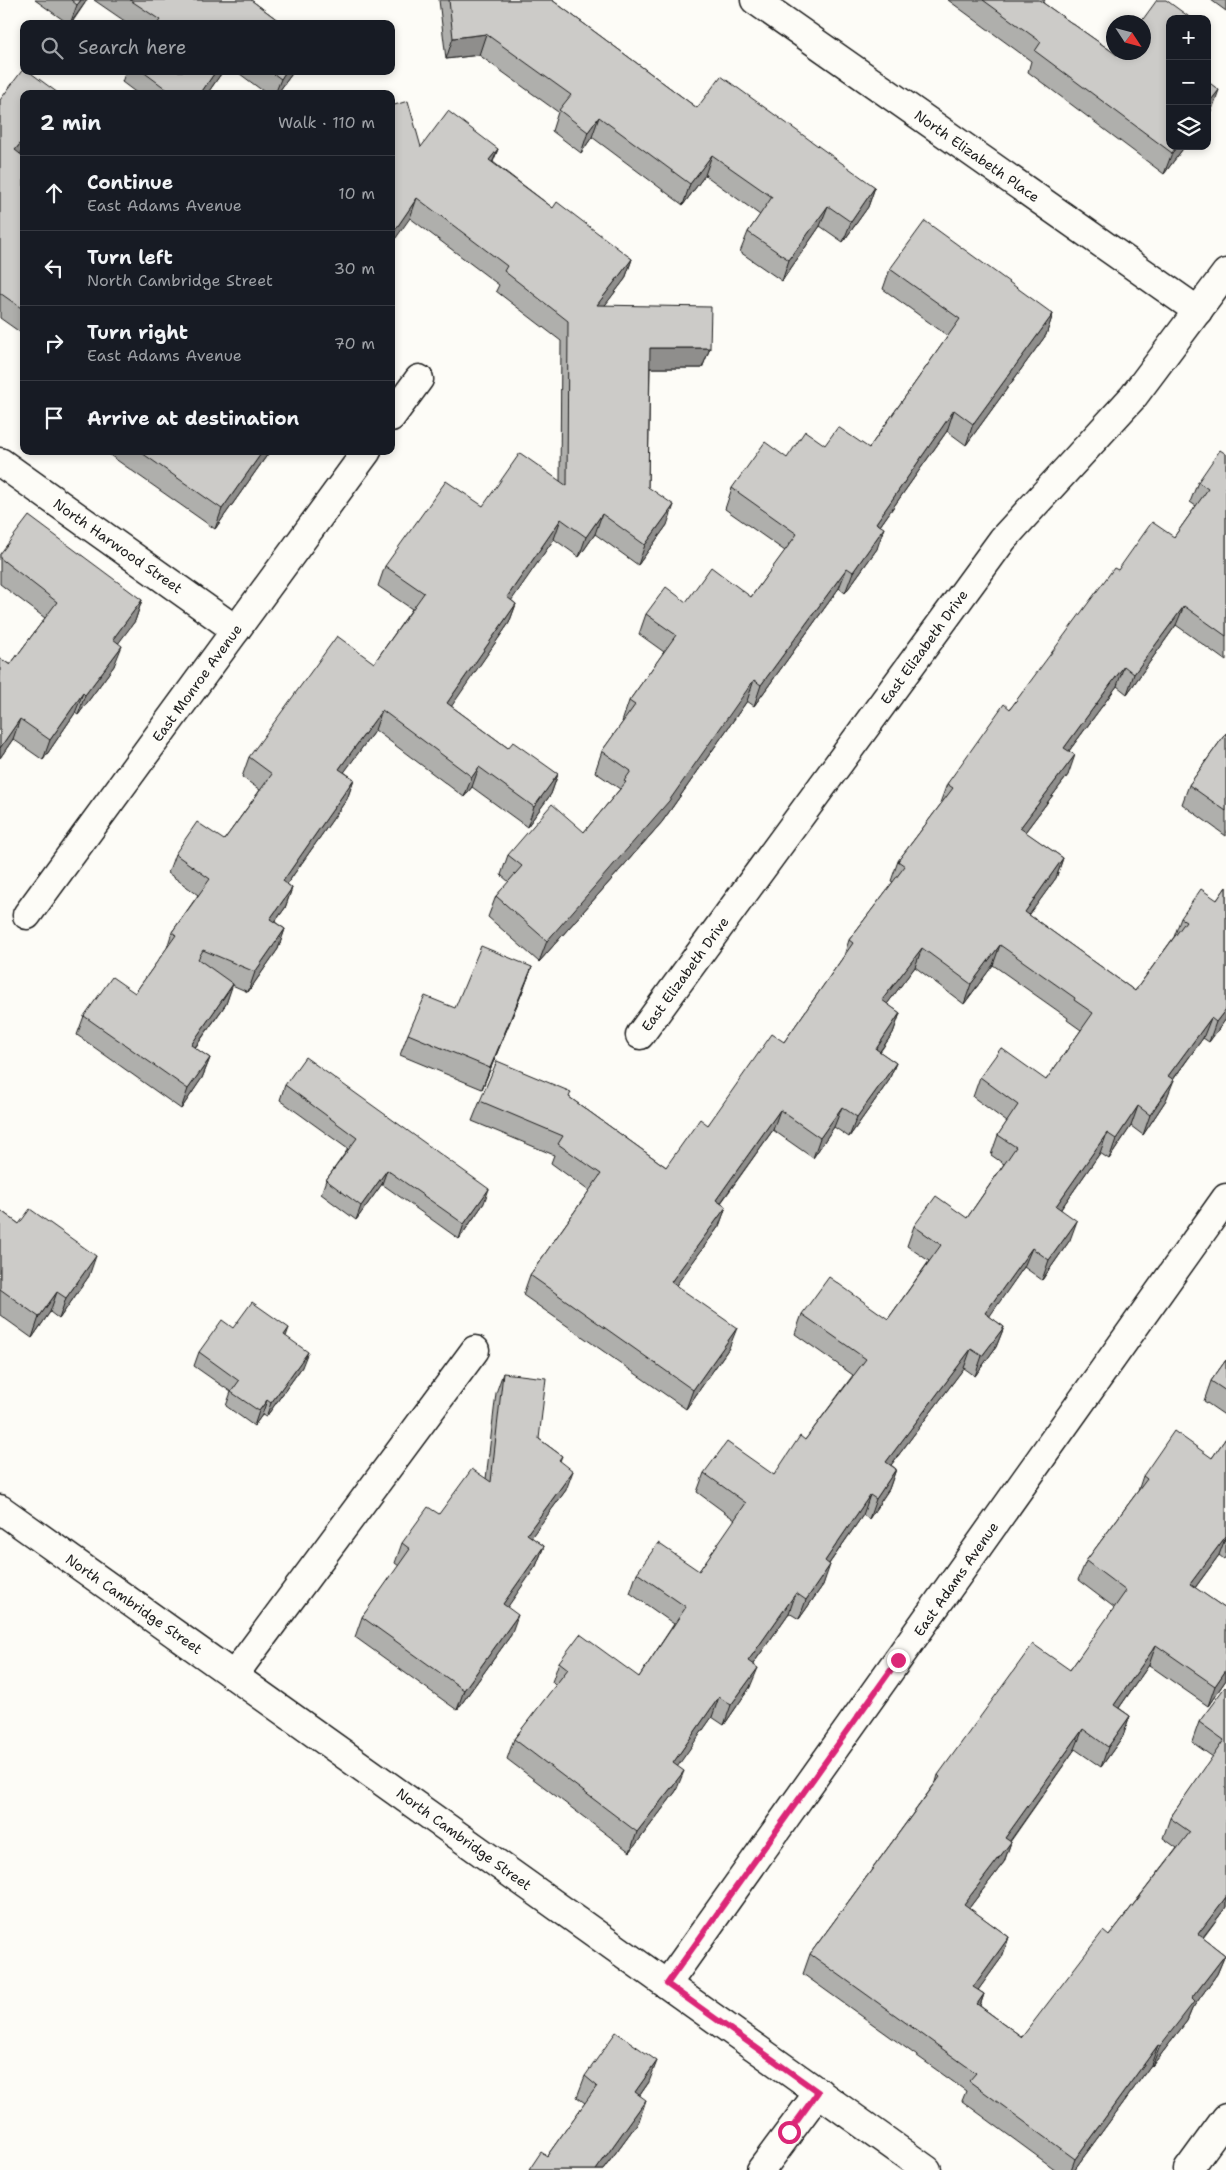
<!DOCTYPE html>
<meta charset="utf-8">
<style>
body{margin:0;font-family:"Shantell Sans",sans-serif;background:#20242c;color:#f1f3f6}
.controls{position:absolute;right:15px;top:15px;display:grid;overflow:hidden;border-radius:10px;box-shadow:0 2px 8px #0003}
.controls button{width:45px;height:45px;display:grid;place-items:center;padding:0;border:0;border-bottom:1px solid #363941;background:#171b24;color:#f1f3f6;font:25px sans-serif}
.compass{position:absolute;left:1106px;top:15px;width:45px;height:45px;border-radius:50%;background:#171b24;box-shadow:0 2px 8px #0003;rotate:126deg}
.stop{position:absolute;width:15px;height:15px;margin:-11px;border:4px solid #db2777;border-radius:50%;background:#fff}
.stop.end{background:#db2777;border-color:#fff;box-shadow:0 1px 5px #0008}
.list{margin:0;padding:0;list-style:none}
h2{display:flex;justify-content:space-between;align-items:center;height:65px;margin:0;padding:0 20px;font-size:21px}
h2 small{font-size:16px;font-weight:400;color:#9ea1a6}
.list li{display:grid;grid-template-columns:32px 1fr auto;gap:15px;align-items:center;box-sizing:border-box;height:75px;padding:0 20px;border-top:1px solid #363941}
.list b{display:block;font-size:19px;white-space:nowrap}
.list p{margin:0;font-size:16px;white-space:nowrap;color:#9ea1a6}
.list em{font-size:16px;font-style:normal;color:#9ea1a6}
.icon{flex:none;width:28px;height:28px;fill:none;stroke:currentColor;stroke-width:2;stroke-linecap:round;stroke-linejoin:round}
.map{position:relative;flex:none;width:1226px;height:2170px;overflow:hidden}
.search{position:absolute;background:#171b24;box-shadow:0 2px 8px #0003;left:20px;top:20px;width:375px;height:55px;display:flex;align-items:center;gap:12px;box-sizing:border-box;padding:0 18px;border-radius:10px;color:#9ea1a6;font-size:19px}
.panel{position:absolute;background:#171b24;box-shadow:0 2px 8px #0003;left:20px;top:90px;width:375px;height:365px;border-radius:10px}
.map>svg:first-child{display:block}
</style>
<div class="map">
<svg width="1226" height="2170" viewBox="0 0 1226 2170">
<rect width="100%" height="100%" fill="#fdfcf7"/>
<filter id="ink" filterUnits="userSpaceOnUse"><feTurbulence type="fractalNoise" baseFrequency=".02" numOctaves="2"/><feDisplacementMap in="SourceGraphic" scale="10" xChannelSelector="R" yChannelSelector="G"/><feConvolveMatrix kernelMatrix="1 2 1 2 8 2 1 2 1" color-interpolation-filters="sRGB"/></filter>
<g filter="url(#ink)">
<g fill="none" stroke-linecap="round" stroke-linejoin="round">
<g stroke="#1c1c1c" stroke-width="31">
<g id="minor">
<path d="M755,0L1198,311"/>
<path d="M391,417L419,379"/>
<path d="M0,462L236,630"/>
<path d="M27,915L367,451"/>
<path d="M640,1035L1003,539L1133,397L1226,273"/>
<path d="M0,1509L927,2170"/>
<path d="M234,1675L475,1350"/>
<path d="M667,1984L1226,1198"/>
<path d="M761,2170L819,2092"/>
<path d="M1188,2170L1226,2118"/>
</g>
</g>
<use href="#minor" stroke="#fdfcf7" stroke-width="28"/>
</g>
<g fill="#afafac" stroke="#1c1c1c">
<path d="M35,0H87L71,24H69Z"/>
<path d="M94,0H251L283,24H129Z"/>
<path d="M439,0H552L697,108L875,187L868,207L843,242L820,226L782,281L740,252L748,232L760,215L705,175L683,205L592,137L581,153L552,131L558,112L479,55L446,59Z"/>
<path d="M948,0H1045L1043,3L1117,55L1170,19L1185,146L1164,174L1028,72L1031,61Z"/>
<path d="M1211,0H1226V11Z"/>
<path d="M126,71H223L207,94H138L122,82Z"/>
<path d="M236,71H294L277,94H267Z"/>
<path d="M24,94V149L20,154L24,157V335L0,318V100Z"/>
<path d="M421,147L498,149L493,162L553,208L632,259L625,279L605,305L710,348L702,368H650L648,487L667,525L638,565L595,534L579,557L554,539L511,600L516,604L509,623L451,706L508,748L558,774L551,794L527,827L472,787L464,797L375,730L344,772L354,779L347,799L287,884L292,888L285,908L275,922L285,929L278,949L248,992L232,985L226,1004L195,1048L210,1058L202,1078L181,1109L77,1035L84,1016L135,993L167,948L172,932L198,895L168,873L175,854L224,840L260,790L242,777L249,757L374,663L412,609L378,586L385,566L483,506L560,481L561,341L496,291L499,285L410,218Z"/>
<path d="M890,269L1053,314L1046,335L966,445L947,431L880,526L877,549L845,593L839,588L754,706L747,701L662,822L539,962L488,917L496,896L509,882L501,875L508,855L584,832L620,789L595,772L602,751L623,722H622L629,701L664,652L639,634L646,614L686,602L751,597L785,551L725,509L732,488L787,458L825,445L869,448L948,336L883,289Z"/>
<path d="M104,451H270L215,529Z"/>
<path d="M1226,454V661L1176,625L1127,694L1117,686L1069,751L1068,775L1025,832L1063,858L1056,878L1029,915L1135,991L1174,937L1181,918L1217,900L1226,887V1019L1209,1042L1203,1038L1173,1080L1166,1100L1143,1135L1131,1126L1109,1159L1100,1153L1061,1209L1070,1240L1042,1280L1024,1267L989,1316L1004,1327L996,1347L975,1376L964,1368L891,1465L896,1469L889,1489L869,1519L863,1515L829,1564L823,1585L799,1619L789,1613L753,1664L750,1687L724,1725L712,1717L677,1766L676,1791L630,1852L507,1759L514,1739L556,1686L552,1682L559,1662L639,1677L674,1624L630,1593L637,1573L699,1571L735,1520L697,1492L704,1473L774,1475L805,1440L853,1375L795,1334L802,1314L888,1319L929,1261L907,1246L914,1226L967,1218L1004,1164L991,1155L998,1135L1007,1122L973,1097L980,1077L1046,1080L1081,1030L1067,1020L1068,1018L993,965L964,1004L915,967L887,1004L900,1013L893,1033L880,1052L896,1063L888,1082L849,1137L834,1127L813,1158L773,1130L721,1203L726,1207L719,1226L676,1285L729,1348L686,1409L523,1295L530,1275L589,1191L551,1163L554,1155L472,1121L480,1101L569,1097L666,1167L708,1125L784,1042L844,956L849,940L893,882L891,881L898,861L941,804L940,803L947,784L1010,709L1118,570L1174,537L1196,506L1190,502L1198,482Z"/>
<path d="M0,554L142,600L135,621L118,643L114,666L78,715L75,713L43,760L13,739L0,758V658L10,665L45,618L0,584Z"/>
<path d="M1226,733V836L1182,804L1189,785Z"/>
<path d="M532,967L524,988L482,1089L400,1055L408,1034Z"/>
<path d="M285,1085L484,1203L459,1239L382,1184L356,1220L321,1194L326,1180L348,1149L280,1100Z"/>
<path d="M0,1210L19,1224L89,1276L59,1319L50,1312L32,1338L0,1315Z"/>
<path d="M233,1328L286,1337L302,1367L266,1417L262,1415L254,1426L226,1406L231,1392L194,1366L199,1352Z"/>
<path d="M1226,1360V1416L1204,1401L1211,1381Z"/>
<path d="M503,1373L539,1439L562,1456L560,1461L566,1490L531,1537L544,1546L536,1566L507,1607L511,1635L457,1710L355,1637L362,1617L399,1566L395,1563L402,1543L439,1514L486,1479L496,1393Z"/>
<path d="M1226,1438V1556L1224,1559L1219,1555L1195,1588L1226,1609V1680L1208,1706L1149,1665L1119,1708L1130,1716L1123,1736L1101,1767L1075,1749L1010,1842H1011L1004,1862L969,1908L1009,1937L1002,1957L978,1990L984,1994L980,2006L1022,2037L1109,1936L1177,1848L1163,1838L1170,1818L1213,1757L1192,1742L1199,1722L1226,1688V1907L1203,1938L1225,1955L1217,1974L1192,2009L1187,2021L1152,2066L1151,2065L1074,2170H1056L962,2101L966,2091L803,1974L810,1954L936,1782L938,1775L1070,1670L1115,1608L1078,1580L1086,1561L1138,1491L1143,1476L1212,1458Z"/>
<path d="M585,2076L649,2082L640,2095L639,2121L603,2170H529L547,2156L585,2103L577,2097Z"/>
</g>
<g fill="#8f8e8c" stroke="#1c1c1c">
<path d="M81,0H87L70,24L77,5Z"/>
<path d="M486,34L479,55L446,59L453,38Z"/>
<path d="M216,71H223L207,94H200Z"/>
<path d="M286,71H294L277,94H275L281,79Z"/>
<path d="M1219,90L1212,110L1207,116V105Z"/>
<path d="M599,117L592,137L581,153L588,132Z"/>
<path d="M24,139V149L8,170L15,150Z"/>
<path d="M1177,146H1185L1164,174L1172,153Z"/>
<path d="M498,149L490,168L489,160Z"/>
<path d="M712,155L705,175L683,205L690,184Z"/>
<path d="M875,187L868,207L843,242L851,222Z"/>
<path d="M417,198L410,218L391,245V236Z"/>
<path d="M828,206L820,226L782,281L789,260Z"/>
<path d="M632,259L625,279L590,325L597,305Z"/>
<path d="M1053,314L1046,335L966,445L973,424Z"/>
<path d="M650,348H710L702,368H643Z"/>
<path d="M954,410L947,431L868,543L876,523Z"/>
<path d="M263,451H270L215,529L222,509Z"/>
<path d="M674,505L667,525L638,565L645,545Z"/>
<path d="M602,514L595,534L579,557L586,537Z"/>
<path d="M561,519L554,539L500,617L507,597Z"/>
<path d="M884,528L877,549L845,593L853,572Z"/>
<path d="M847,568L839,588L754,706L761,685Z"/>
<path d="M142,600L135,621L106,660L113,639Z"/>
<path d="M516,604L509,623L440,723L447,703Z"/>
<path d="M1184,606L1176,625L1127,694L1134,674Z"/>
<path d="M122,646L114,666L78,715L85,695Z"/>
<path d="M1124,666L1117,686L1057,767L1064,748Z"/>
<path d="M754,680L747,701L662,822L539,962L547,941Z"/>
<path d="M83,693L75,713L43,760L50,740Z"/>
<path d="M382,710L375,730L332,789L339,769Z"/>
<path d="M20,719L13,739L0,758V748Z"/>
<path d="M1075,755L1068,775L1013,848L1020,828Z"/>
<path d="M479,767L472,787L464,797L472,777Z"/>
<path d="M558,774L551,794L527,827L534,807Z"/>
<path d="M354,779L347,799L275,901L283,881Z"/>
<path d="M1063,858L1056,878L1017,932L1025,912Z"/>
<path d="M292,888L285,908L263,938L270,919Z"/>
<path d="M285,929L278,949L248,992L255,972Z"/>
<path d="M1000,945L993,965L964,1004L971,984Z"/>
<path d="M922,948L915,967L875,1020L882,1000Z"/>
<path d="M532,967L524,988L482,1089L490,1068Z"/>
<path d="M233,984L226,1004L183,1064L191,1045Z"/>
<path d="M1226,1009V1019L1209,1042L1216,1022Z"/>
<path d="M900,1013L893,1033L868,1068L876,1049Z"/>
<path d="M1211,1018L1203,1038L1161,1096L1168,1076Z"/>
<path d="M210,1058L202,1078L181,1109L188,1089Z"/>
<path d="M896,1063L888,1082L849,1137L857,1117Z"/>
<path d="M1174,1080L1166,1100L1143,1135L1150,1115Z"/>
<path d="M1138,1106L1131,1126L1109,1159L1116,1139Z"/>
<path d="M842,1107L834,1127L813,1158L820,1138Z"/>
<path d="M780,1110L773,1130L709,1219L716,1200Z"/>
<path d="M1107,1133L1100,1153L1049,1226L1056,1206Z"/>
<path d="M387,1170L382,1184L356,1220L361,1206Z"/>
<path d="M489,1189L484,1203L459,1239L464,1224Z"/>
<path d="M726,1207L719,1226L664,1302L671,1282Z"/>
<path d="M1077,1221L1070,1240L1042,1280L1049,1260Z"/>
<path d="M1032,1248L1024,1267L978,1333L985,1313Z"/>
<path d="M96,1256L89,1276L59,1319L66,1298Z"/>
<path d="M57,1292L50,1312L32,1338L39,1317Z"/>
<path d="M1004,1327L996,1347L975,1376L982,1356Z"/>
<path d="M289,1328L284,1342V1335Z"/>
<path d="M737,1328L729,1348L686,1409L693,1390Z"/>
<path d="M971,1349L964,1368L879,1481L886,1462Z"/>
<path d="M308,1352L302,1367L266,1417L271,1403Z"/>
<path d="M267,1400L262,1415L254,1426L259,1411Z"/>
<path d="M896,1469L889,1489L869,1519L876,1499Z"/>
<path d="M573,1471L566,1490L519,1554L527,1534Z"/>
<path d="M870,1495L863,1515L817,1581L825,1561Z"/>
<path d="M1226,1536L1219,1555L1183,1604L1190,1584Z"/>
<path d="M544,1546L536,1566L496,1624L503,1604Z"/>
<path d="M830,1565L823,1585L799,1619L806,1600Z"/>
<path d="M796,1593L789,1613L741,1681L748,1661Z"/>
<path d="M518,1615L511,1635L457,1710L464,1690Z"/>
<path d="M1156,1645L1149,1665L1107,1725L1114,1705Z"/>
<path d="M758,1668L750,1687L724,1725L731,1705Z"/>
<path d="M1226,1670V1680L1208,1706L1215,1686Z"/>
<path d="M719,1697L712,1717L666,1783L673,1763Z"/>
<path d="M1130,1716L1123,1736L1101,1767L1108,1747Z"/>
<path d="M1083,1729L1075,1749L998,1858L1005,1838Z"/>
<path d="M684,1771L676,1791L630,1852L637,1832Z"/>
<path d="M1011,1842L1004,1862L957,1924L964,1904Z"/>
<path d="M1226,1897V1907L1190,1954L1198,1934Z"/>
<path d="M1009,1937L1002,1957L966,2007L973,1987Z"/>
<path d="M1225,1955L1217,1974L1192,2009L1187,2021L1152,2066L1160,2046L1191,1999Z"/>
<path d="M984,1994L977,2014V2004Z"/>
<path d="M1158,2045L1151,2065L1074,2170H1071L1075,2159Z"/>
<path d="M657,2061L649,2082L628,2112L635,2092Z"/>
<path d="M646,2100L639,2121L603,2170H596Z"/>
</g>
<g fill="#cccbc8" stroke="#1c1c1c">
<path d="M71,0H81L77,5Z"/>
<path d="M130,0H251L283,24H157L160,20Z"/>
<path d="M449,0H552L697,108L721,76L875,187L851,222L828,206L789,260L748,232L772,197L712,155L690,184L599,117L588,132L559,110L571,95L486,34L453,38Z"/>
<path d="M983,0H1039L1117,55L1118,52H1144V22H1141L1157,0H1166L1192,19H1170V146H1177L1172,153L1035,51L1041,42Z"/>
<path d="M24,68V71H28L58,93L57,94H24V139L15,150L24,157V310L0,293V100Z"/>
<path d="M142,71H216L200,94H173Z"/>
<path d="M270,71H286L281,79Z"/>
<path d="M1207,81L1219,90L1207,105Z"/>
<path d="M408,101L421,147L448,111L498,149L489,160L553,208L557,202L632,259L597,305L711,307L710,348H650L648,487L674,505L645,545L602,514L586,537L561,519L507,597L516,604L447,703L508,748L513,742L558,774L534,807L479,767L472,777L382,710L339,769L354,779L283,881L292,888L270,919L285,929L255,972L203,950L198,959L233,984L191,1045L210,1058L188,1089L84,1016L112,977L135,993L176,935L172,932L210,879L175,854L197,822L224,840L272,774L249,757L337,636L374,663L424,593L385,566L446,481L483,506L520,453L567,486L568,321L504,271L507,266L417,198L391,236V106Z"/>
<path d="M925,221L1053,314L973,424L954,410L876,523L884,528L853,572L847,568L761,685L754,680L669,801L547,941L496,896L522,866L508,855L552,804L584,832L626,782L624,781L631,771L602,751L635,705L629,701L676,635L646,614L666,587L686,602L711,567L751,597L797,534L732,488L765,442L787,458L805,431L825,445L838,427L869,448L960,319L890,269Z"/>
<path d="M1220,450L1226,454V636L1184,606L1134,674L1124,666L1064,748L1075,755L1020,828L1063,858L1025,912L1135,991L1186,921L1181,918L1201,889L1217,900L1226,887V1009L1216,1022L1211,1018L1168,1076L1174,1080L1150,1115L1138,1106L1116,1139L1107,1133L1056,1206L1077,1221L1049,1260L1032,1248L985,1313L1004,1327L982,1356L971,1349L886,1462L896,1469L876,1499L870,1495L825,1561L830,1565L806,1600L796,1593L748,1661L758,1668L731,1705L719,1697L673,1763L684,1771L637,1832L514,1739L568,1669L559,1662L580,1634L639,1677L686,1607L637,1573L658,1543L699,1571L746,1503L704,1473L727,1442L774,1475L800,1436L805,1440L866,1359L802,1314L829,1277L888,1319L941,1245L914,1226L936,1196L967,1218L1016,1147L998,1135L1018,1105L980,1077L1001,1048L1046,1080L1093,1013L1074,1000L1075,998L1000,945L971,984L922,948L882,1000L900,1013L876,1049L896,1063L857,1117L842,1107L820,1138L780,1110L716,1200L726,1207L671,1282L737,1328L693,1390L530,1275L601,1174L558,1144L563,1136L480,1101L497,1061L571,1092L569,1097L666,1167L700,1119L708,1125L772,1034L784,1042L853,943L849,940L905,866L898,861L953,788L947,784L1004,704L1010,709L1114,568L1118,570L1152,522L1174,537L1208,489L1198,482Z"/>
<path d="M139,451H263L222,509Z"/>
<path d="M29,516L142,600L113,639L122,646L85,695L83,693L50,740L20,719L0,748V658L10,665L57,602L0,558V554Z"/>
<path d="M1226,733V811L1189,785Z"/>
<path d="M481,946L532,967L490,1068L408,1034L425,996L455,1008Z"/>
<path d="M305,1057L489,1189L464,1224L387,1170L361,1206L326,1180L357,1138L285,1085Z"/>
<path d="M30,1209L96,1256L66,1298L57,1292L39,1317L0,1289V1210L19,1224Z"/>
<path d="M252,1302L289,1328L284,1335L308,1352L271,1403L267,1400L259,1411L231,1392L239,1381L199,1352L222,1320L233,1328Z"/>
<path d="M1226,1360V1391L1211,1381Z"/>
<path d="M503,1373L546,1378L539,1439L562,1456L559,1460L573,1471L527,1534L544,1546L503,1604L518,1615L464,1690L362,1617L410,1549L402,1543L428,1507L439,1514L472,1469L491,1482Z"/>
<path d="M1174,1431L1212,1458L1226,1438V1536L1190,1584L1226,1609V1670L1215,1686L1156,1645L1114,1705L1130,1716L1108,1747L1083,1729L1005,1838L1011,1842L964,1904L1009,1937L973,1987L984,1994L977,2004L1022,2037L1103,1931L1109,1936L1190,1832L1170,1818L1224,1740L1199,1722L1225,1687L1226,1688V1897L1198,1934L1225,1955L1191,1999L1194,2002L1160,2046L1158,2045L1075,2159L969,2081L976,2073L810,1954L940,1777L938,1775L1033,1644L1070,1670L1126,1591L1086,1561L1147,1479L1143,1476Z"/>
<path d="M616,2032L657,2061L635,2092L646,2100L596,2170H529L541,2152L547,2156L597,2086L585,2076Z"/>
</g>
</g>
<g fill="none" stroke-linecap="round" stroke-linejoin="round" filter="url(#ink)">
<path stroke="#db2777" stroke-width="6" d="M789,2132L818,2092L667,1984L898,1660"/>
</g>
<g text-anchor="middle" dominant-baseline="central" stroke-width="4" stroke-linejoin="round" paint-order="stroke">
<g font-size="14" fill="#1c1c1c" stroke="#fdfcf7">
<text transform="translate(977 156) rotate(35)">North Elizabeth Place</text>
<text transform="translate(118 546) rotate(35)">North Harwood Street</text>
<text transform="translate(924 647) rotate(-54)">East Elizabeth Drive</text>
<text transform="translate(197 683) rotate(-54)">East Monroe Avenue</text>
<text transform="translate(685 974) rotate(-54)">East Elizabeth Drive</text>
<text transform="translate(956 1579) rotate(-55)">East Adams Avenue</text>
<text transform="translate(134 1604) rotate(35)">North Cambridge Street</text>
<text transform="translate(464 1839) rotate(36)">North Cambridge Street</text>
</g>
</g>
</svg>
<div class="controls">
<button>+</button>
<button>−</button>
<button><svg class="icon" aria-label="layers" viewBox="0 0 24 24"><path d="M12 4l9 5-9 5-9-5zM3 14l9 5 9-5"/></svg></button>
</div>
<svg class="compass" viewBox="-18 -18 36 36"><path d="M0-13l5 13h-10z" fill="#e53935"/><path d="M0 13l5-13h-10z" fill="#9ea1a6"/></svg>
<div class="stop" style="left:789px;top:2132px"></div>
<div class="stop end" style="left:898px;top:1660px"></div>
<div class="search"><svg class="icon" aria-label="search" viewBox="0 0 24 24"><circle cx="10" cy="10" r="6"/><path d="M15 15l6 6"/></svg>Search here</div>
<section class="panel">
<h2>2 min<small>Walk · 110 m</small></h2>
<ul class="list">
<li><svg class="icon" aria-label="ahead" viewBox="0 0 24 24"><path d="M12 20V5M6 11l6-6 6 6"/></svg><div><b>Continue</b><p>East Adams Avenue</p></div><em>10 m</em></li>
<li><svg class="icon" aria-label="left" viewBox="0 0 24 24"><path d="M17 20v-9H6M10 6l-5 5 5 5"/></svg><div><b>Turn left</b><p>North Cambridge Street</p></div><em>30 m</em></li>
<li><svg class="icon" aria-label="right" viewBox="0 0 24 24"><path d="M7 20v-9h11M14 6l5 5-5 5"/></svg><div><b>Turn right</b><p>East Adams Avenue</p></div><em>70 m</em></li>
<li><svg class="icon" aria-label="arrive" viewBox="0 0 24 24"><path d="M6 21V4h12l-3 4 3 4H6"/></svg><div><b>Arrive at destination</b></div></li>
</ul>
</section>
</div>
